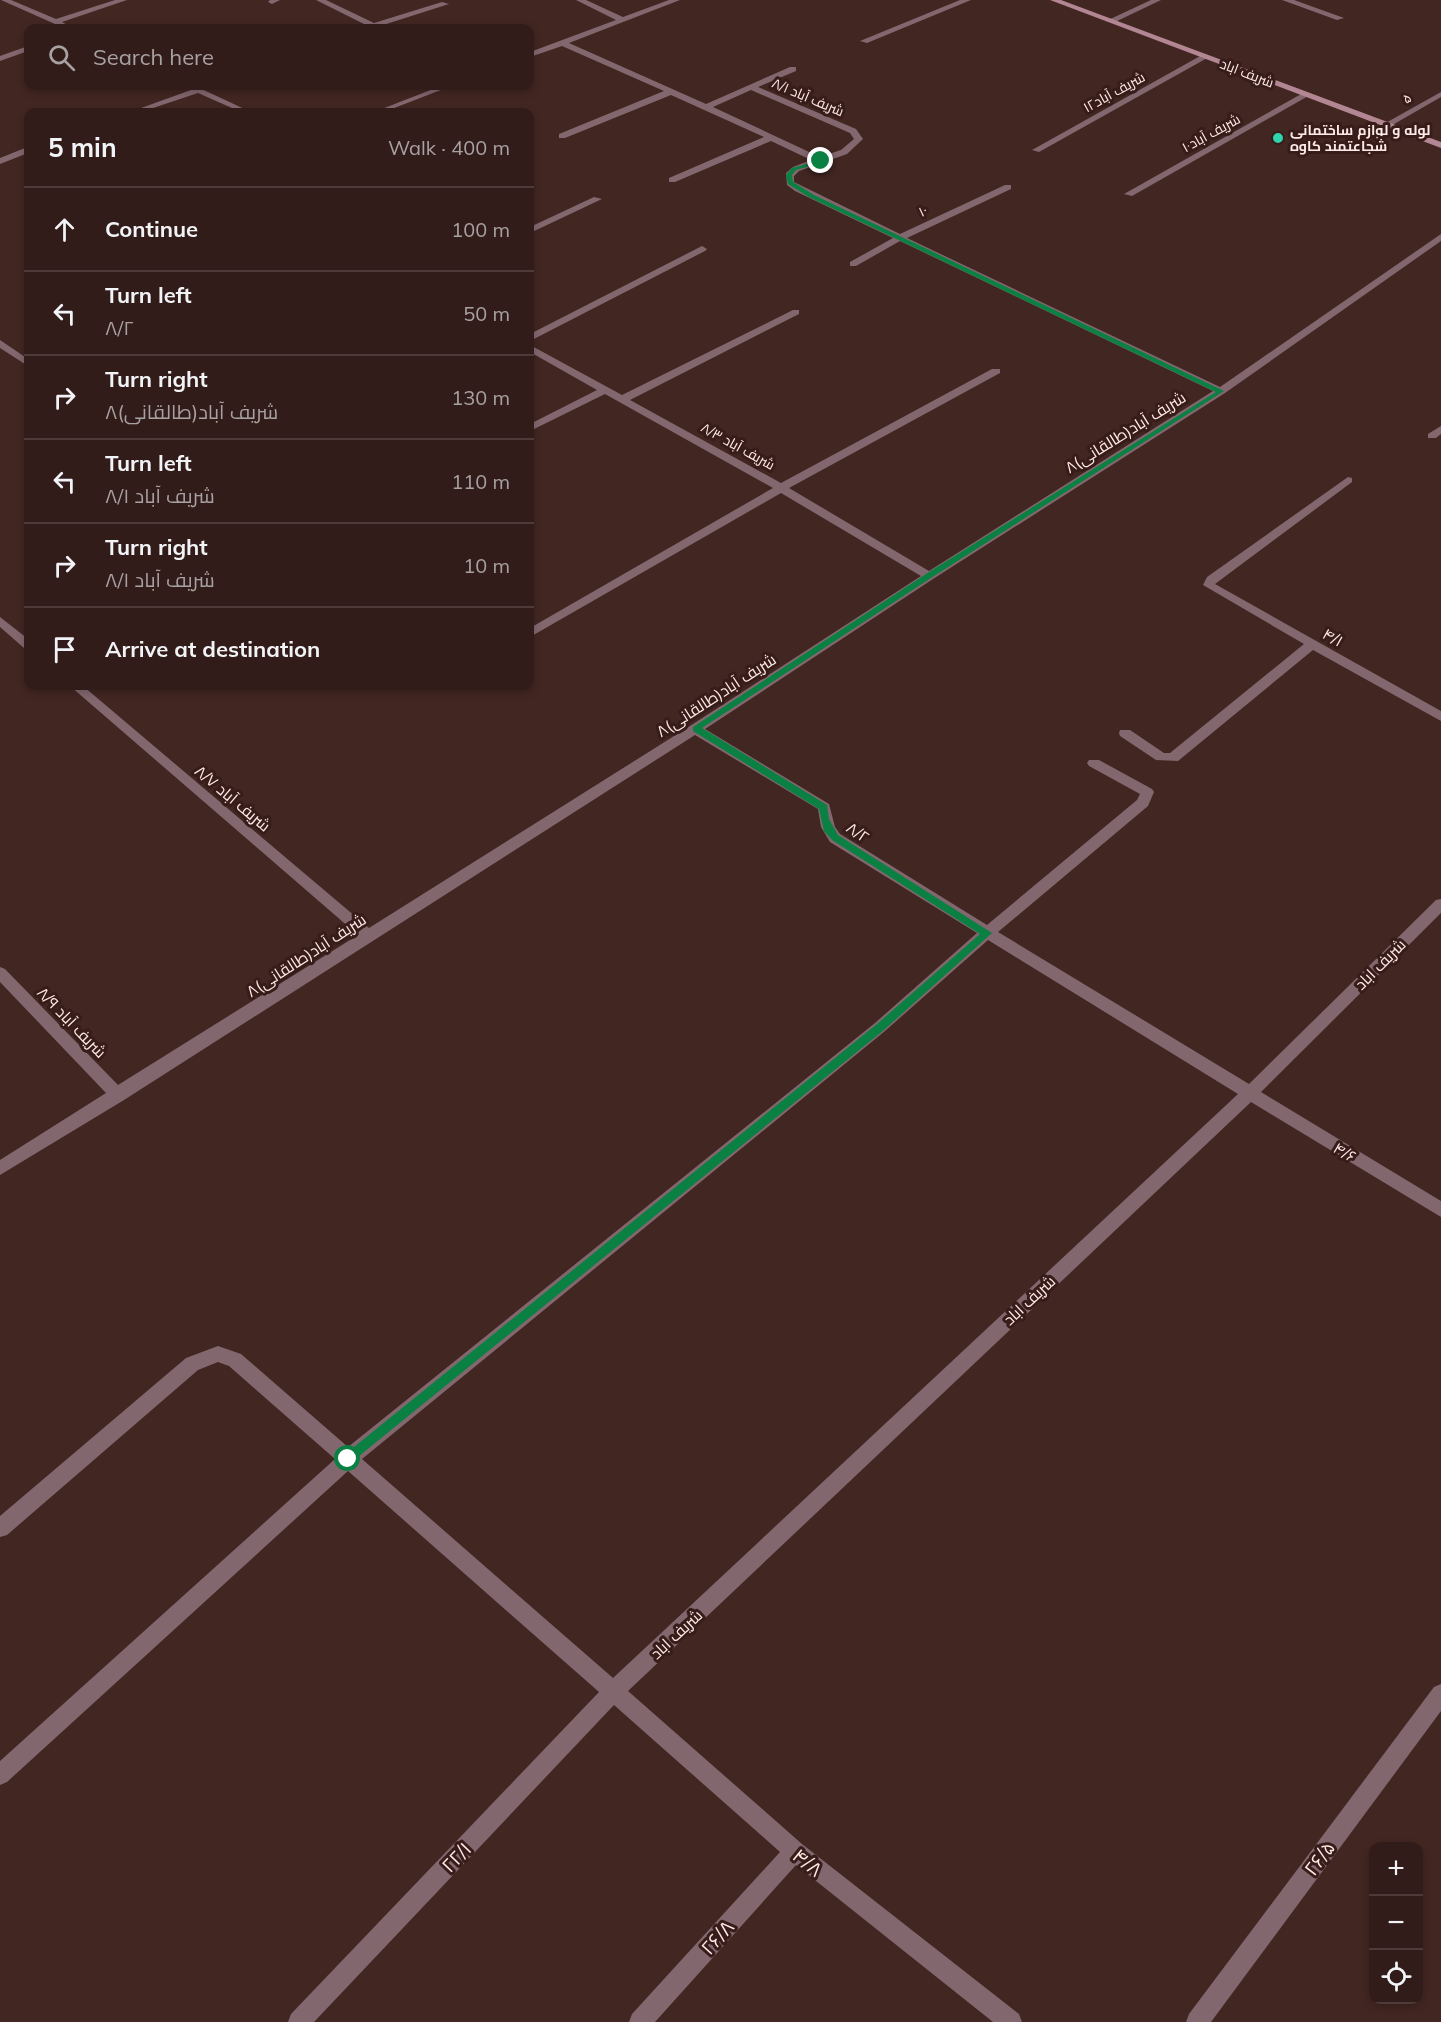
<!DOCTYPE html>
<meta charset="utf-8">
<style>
body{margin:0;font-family:Mulish,Cairo,sans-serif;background:#3d2927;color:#f1f3f6}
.controls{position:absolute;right:18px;bottom:18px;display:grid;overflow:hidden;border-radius:12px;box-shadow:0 3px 9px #0003}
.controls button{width:54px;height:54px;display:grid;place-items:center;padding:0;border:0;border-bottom:2px solid #4d3a39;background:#321c1a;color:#f1f3f6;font:30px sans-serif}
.stop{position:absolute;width:18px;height:18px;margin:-14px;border:4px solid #0b8043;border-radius:50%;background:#fff}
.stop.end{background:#0b8043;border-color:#fff;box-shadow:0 2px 6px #0008}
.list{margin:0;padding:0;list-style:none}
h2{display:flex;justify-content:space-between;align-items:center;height:78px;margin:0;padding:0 24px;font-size:26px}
h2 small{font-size:20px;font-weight:400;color:#a8a1a2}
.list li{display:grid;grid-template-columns:39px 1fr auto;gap:18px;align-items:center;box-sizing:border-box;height:84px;padding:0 24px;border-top:2px solid #4d3a39}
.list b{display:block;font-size:22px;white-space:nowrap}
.list p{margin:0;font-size:20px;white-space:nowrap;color:#a8a1a2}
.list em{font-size:20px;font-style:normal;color:#a8a1a2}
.icon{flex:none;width:33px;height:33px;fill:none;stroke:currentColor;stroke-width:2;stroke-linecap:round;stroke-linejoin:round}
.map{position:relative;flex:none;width:1441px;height:2022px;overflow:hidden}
.search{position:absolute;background:#321c1a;box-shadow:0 3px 9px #0003;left:24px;top:24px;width:510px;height:66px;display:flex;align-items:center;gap:15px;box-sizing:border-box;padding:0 21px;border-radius:12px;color:#a8a1a2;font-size:22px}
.panel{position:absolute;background:#321c1a;box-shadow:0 3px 9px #0003;left:24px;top:108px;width:510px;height:582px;border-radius:12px}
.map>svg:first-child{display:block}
</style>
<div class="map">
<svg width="1441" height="2022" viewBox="0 0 1441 2022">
<rect width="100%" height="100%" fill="#422622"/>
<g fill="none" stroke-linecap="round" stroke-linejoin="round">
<g fill="#83676f" fill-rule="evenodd">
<path d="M1,0H11L56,19L115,0H127L62,22L73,28H64Z"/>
<path d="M270,0H280L272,4L268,2Z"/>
<path d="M316,0H326L374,23L442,2L449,4L380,26L381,28H372Z"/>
<path d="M576,0H586L623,17L669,0H680L569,43L706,104L790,67H796V71L758,87L856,129L863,139L847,154L799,171L794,176V182L900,234L1005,185H1011V189L907,238L1220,387L1441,234V241L1225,393L933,579L705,729L829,804L835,827L840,834L987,925L1137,800L1140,794L1089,766L1087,763L1089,760H1099L1152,789L1154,792L1148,806L998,932L1249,1084L1436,900L1441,899V913L1261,1092L1441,1201V1217L1251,1102L628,1691L802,1844L1019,2014L1022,2022H993L796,1865L655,2022H629L632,2014L780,1852L614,1705L314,2022H288L291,2014L599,1692L348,1471L7,1782L0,1785V1761L335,1459L229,1366L218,1362L198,1370L7,1535L0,1537V1516L186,1358L218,1346L241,1354L348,1447L875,1023L977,933L830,842L821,827L818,809L695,735L124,1100L0,1175V1160L106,1093L0,982V967L5,969L118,1085L358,935L70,686H83L369,928L690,726L921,576L781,493L530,637V628L773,488L605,394L530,431V424L597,390L530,352V345L622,395L793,310H799V314L630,400L781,483L992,369H1000V373L789,488L929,571L1213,391L900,241L856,266H850V262L893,238L795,191L787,185L786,173L793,167L811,160L771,141L675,182H669V178L764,137L671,95L565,138H559V134L664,91L562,46L530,57V52L616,20ZM751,90L850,133L854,139L841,150L820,157L713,107ZM988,940L1238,1094L613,1678L362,1459L885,1031Z"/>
<path d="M960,0H971L867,43L860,41Z"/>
<path d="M1151,0H1161L1113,23L1106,21Z"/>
<path d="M1282,0H1294L1344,18L1337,20Z"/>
<path d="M28,46V51L0,61V56Z"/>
<path d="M1202,55L1209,57L1039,152L1032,150Z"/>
<path d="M185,86H195L251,112H241L198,93L141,112H130L191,90Z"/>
<path d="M441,86H451L384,112H374Z"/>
<path d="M1441,92V97L1389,127L1382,125Z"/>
<path d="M1303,93L1310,95L1132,196L1124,194Z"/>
<path d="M25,148H28V153L0,164V158Z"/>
<path d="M594,197L602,199L530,233V227Z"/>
<path d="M702,246L707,249L705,251L530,341V334Z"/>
<path d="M0,340L28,359V366L0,348Z"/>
<path d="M1441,426V434L1436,438H1428V434Z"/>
<path d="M1348,477L1352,478V482L1215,584L1441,711V721L1313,650L1178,761L1156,760L1120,736L1119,733L1120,730H1130L1164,753H1170L1304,644L1203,585L1207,577Z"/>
<path d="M0,617L28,639V649L24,648L0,627Z"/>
<path d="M1441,1684V1711L1211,2022H1186L1189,2014L1434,1687Z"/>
</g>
<path fill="#b28692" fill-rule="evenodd" d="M1050,0H1061L1441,142V148Z"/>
</g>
<path fill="#0b8043" d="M821,160L823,162L796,170L792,175L793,182L814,195L1224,391L931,578L702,728L827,805L829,819L838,835L992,933L884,1030L348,1465L342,1459L344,1455L877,1024L980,934L832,840L824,831L819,809L693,731V727L926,574L1216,392L809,197L788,184L786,175L792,168Z"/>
<circle fill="#2ed4aa" stroke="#381c19" stroke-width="2" cx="1278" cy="138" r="6"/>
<g text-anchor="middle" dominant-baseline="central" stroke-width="6" stroke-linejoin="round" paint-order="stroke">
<g font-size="14" fill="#feeae7" stroke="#381c19">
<text transform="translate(1247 73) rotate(21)">شریف اباد</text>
<text transform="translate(1114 92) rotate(-29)">شریف آباد۱۲</text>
<text transform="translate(808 97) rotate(23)">شریف آباد ۸/۱</text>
<text transform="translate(1407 98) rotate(-29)">۵</text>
<text transform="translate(1211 133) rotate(-29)">شریف آباد۱۰</text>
<text transform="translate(923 211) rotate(-25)">۱۰</text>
<text transform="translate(738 446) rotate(29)">شریف آباد ۸/۳</text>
</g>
<g font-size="14" font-weight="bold" fill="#feeae7" stroke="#381c19" text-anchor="start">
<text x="1290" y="130">لوله و لوازم ساختمانی<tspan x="1290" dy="16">شجاعتمند کاوه</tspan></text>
</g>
<g font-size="16" fill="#feeae7" stroke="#381c19">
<text transform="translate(1125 432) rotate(-32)">۸شریف آباد(طالقانی)</text>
<text transform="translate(1333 637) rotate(30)">۴/۱</text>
<text transform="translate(716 695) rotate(-33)">۸شریف آباد(طالقانی)</text>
<text transform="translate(233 798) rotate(40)">شریف آباد ۸/۷</text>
<text transform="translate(858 832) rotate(34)">۸/۲</text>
<text transform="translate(306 955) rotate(-33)">۸شریف آباد(طالقانی)</text>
<text transform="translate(1380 964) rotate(-45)">شریف اباد</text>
<text transform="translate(72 1022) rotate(46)">شریف آباد ۸/۹</text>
<text transform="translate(1345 1152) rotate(31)">۴/۶</text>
<text transform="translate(1029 1300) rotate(-43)">شریف اباد</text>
<text transform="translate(676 1634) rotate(-43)">شریف اباد</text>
</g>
<g font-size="20" fill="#feeae7" stroke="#381c19">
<text transform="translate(456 1857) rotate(-46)">۲۲/۱</text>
<text transform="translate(1319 1858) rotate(-53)">۲۶/۵</text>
<text transform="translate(808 1862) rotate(39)">۴/۸</text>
<text transform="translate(717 1937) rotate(-48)">۲۶/۸</text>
</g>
</g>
</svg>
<div class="controls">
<button>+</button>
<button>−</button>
<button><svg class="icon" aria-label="locate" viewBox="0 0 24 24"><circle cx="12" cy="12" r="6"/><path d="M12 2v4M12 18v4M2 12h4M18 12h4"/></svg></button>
</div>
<div class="stop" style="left:348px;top:1459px"></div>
<div class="stop end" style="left:821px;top:161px"></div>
<div class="search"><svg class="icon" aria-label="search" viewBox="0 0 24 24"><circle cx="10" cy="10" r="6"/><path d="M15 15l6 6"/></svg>Search here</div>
<section class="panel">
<h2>5 min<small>Walk · 400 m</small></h2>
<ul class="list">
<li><svg class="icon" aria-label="ahead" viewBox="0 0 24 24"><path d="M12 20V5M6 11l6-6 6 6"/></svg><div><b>Continue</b></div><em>100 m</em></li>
<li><svg class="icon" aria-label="left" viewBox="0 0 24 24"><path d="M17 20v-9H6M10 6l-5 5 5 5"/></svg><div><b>Turn left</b><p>۸/۲</p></div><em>50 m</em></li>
<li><svg class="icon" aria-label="right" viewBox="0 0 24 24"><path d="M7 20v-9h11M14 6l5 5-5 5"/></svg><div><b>Turn right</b><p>۸شریف آباد(طالقانی)</p></div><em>130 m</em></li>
<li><svg class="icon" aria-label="left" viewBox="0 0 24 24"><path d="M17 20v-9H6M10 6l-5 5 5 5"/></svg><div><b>Turn left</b><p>شریف آباد ۸/۱</p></div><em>110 m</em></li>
<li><svg class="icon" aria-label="right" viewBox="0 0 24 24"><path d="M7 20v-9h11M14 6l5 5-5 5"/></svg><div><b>Turn right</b><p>شریف آباد ۸/۱</p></div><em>10 m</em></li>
<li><svg class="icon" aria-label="arrive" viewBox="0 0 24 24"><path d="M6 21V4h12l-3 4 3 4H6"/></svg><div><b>Arrive at destination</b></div></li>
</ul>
</section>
</div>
